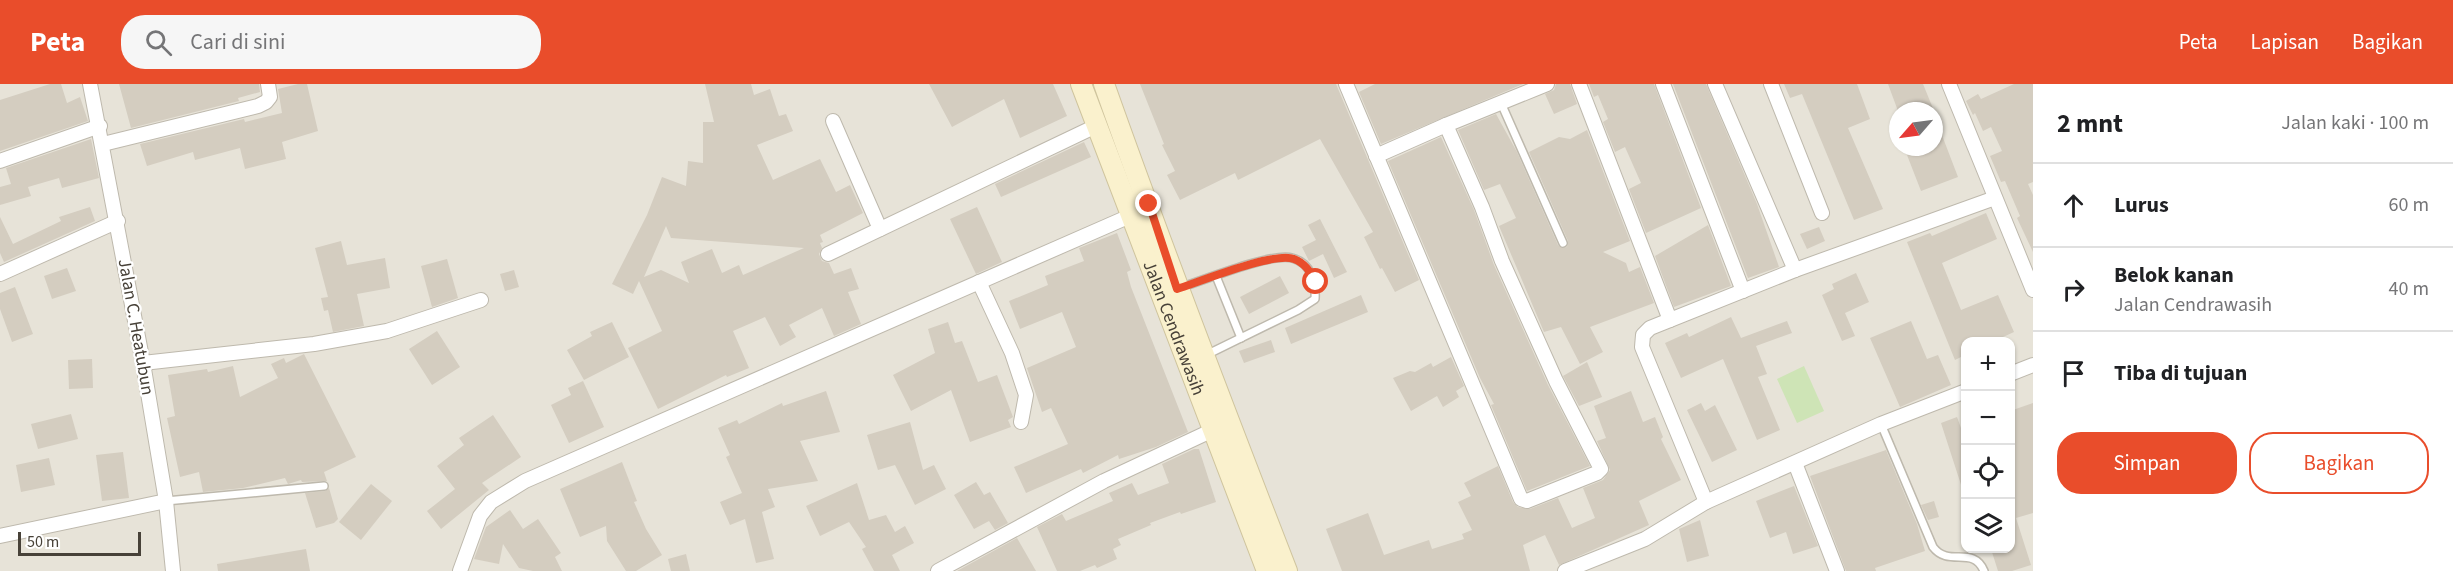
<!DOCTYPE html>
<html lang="id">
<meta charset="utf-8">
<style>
body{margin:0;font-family:"Source Sans 3",sans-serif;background:#f6f6f6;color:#202124}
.controls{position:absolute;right:18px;bottom:18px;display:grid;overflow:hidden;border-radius:12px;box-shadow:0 2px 4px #0004}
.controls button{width:54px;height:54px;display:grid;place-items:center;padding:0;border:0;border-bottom:2px solid #e0e0e0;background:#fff;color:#202124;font:30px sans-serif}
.compass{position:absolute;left:1889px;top:18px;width:54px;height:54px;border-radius:50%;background:#fff;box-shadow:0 2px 4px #0004;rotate:242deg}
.scale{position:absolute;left:18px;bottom:15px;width:123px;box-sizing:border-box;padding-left:6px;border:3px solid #474138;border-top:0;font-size:16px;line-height:21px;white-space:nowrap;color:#474138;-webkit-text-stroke:4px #fff;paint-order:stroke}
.stop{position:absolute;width:18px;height:18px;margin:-14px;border:4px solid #e94d2b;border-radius:50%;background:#fff}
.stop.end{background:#e94d2b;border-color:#fff;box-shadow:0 2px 6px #0008}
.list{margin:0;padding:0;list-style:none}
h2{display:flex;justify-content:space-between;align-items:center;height:78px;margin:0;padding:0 24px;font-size:26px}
h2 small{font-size:20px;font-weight:400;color:#757577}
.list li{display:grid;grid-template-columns:39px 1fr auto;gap:18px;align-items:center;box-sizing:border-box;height:84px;padding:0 24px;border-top:2px solid #e0e0e0}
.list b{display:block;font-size:22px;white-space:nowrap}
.list p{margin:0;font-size:20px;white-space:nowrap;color:#757577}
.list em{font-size:20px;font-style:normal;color:#757577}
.actions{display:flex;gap:12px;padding:18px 24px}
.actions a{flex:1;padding:14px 0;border:2px solid #e94d2b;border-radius:24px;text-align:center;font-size:21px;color:#e94d2b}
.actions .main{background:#e94d2b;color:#fff}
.icon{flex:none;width:33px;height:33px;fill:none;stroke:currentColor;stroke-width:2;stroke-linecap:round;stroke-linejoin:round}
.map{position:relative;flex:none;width:2033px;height:487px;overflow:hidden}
header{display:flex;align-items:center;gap:36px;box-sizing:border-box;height:84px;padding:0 30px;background:#e94d2b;color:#fff}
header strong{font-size:28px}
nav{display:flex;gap:33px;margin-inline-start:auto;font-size:21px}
.search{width:420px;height:54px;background:#f6f6f6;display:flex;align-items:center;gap:15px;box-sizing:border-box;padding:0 21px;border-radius:24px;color:#757577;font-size:22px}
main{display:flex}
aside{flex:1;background:#fff}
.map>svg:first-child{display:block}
</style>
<header>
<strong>Peta</strong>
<div class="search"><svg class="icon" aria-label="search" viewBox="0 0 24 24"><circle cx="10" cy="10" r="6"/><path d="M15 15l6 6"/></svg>Cari di sini</div>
<nav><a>Peta</a><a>Lapisan</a><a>Bagikan</a></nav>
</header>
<main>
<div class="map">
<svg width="2033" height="487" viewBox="0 0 2033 487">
<rect width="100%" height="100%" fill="#f3f1ea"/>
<path fill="#e7e3d8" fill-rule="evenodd" d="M0,0H2033V487H0ZM1898,27H1934V63H1898ZM1966,258H2010V464H1966Z"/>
<path fill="#cee4b6" d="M1804,282L1824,327L1797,339L1777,295Z"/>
<g fill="#d4cdc0" fill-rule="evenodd">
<path d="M50,0H61L67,19L80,13L88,37L0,67V16Z"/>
<path d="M119,0H259L260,8L238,14L239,17L131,44Z"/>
<path d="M298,0H307L318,47L282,58L286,75L245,85L240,64L195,76L193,68L147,82L140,60L244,35L245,38L282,29L278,5Z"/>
<path d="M705,0H751L754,11L770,5L779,32L786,30L793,47L757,61L773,96L820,75L836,108L850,101L863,129L820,151L823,158L820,159L822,164L819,170L822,177L829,179L834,190L851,184L859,205L848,208L861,240L834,252L822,224L789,241L796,253L780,262L765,233L733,247L749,284L727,293L726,291L658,325L628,264L662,247L639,197L633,210L612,200L647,131L662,93L686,102L688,77L703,79V38H714ZM666,142L671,154L804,164L743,191L739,181L722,189L712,165L681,178L689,199L661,186L644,193Z"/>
<path d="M929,0H1053L1067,32L1020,54L1004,15L952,43Z"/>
<path d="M1140,0H1336L1419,196L1395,208L1382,184L1380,185L1364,153L1373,148L1320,55L1238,96L1235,89L1180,116L1167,91L1175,87L1162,61L1164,60Z"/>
<path d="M1375,0H1523L1381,60L1359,8Z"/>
<path d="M1556,0H1570L1577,20L1554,30L1545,10L1554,6Z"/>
<path d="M1589,0H1654L1701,124L1646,149L1629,105L1641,99L1625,63L1615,68L1603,38L1608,35L1598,11L1594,13Z"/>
<path d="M1673,0H1706L1757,120L1779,183L1748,194Z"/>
<path d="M1784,0H1857L1870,35L1848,44L1883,125L1854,136L1802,10L1790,14Z"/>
<path d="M1888,0H1923L1934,27H1898Z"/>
<path d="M2014,0H2033V98L2028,100L2033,111V168L2017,134L2020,132L2005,97L2001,98L1990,72L2002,67L1991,43L1983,47L1975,29L1973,31L1966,17L1978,10L1981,15Z"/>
<path d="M1496,30L1517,68L1558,161L1562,164L1567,163L1568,157L1529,68L1559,53L1570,55L1587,46L1630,157L1603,168L1626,179L1629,188L1640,183L1654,219L1590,243L1603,268L1580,280L1561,243L1544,248L1499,142L1516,134L1500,100L1484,106L1458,46Z"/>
<path d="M1935,33L1958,93L1921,107L1907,71L1928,63H1934Z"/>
<path d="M1441,53L1474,126L1494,181L1548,301L1590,382L1527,407L1491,321L1494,320L1480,294L1388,77Z"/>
<path d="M91,55L99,94L62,104L59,94L28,103L31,112L0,121V103L11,100L6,84Z"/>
<path d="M1084,58L1091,73L1001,113L995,100Z"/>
<path d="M90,123L95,137L4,178L0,169V133L13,160L61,137L59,133Z"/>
<path d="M977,123L1002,178L976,190L950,135Z"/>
<path d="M1986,129L1997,155L1942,179L1961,226L1998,211L2014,248L1992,258H1965V271L1955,276L1907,158L1930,149L1932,152Z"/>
<path d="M1320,135L1347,188L1334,194L1323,170L1309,177L1302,163L1316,156L1308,141Z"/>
<path d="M1708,141L1731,202L1674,223L1655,172Z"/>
<path d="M1819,143L1825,157L1807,165L1800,150Z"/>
<path d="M1117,149L1131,186L1127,188L1131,203L1188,348L1156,363L1119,375L1118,371L1083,389L1081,385L1026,409L1014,383L1068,360L1051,324L1042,328L1027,284L1076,263L1062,228L1020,245L1009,217L1048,201L1045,192L1084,177L1079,164Z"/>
<path d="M341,157L347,181L385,174L390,204L357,210L364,242L333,248L328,226L324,227L321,214L328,213L315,164Z"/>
<path d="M447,175L458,214L432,223L421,182Z"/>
<path d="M67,184L76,207L52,215L44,192Z"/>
<path d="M514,186L519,203L505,207L500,190Z"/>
<path d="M1856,189L1869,218L1845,229L1855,252L1842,257L1822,211L1834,205L1832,200Z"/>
<path d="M1280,192L1289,209L1249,230L1240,213Z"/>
<path d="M15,203L33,250L12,258L0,225V209Z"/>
<path d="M1361,211L1368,228L1291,260L1285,244Z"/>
<path d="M1731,233L1741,254L1787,237L1792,249L1756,262L1767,290L1758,293L1780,346L1757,356L1723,275L1681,294L1665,259L1687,249L1689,253Z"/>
<path d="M1911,237L1927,275L1938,271L1951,301L1900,323L1870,254Z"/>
<path d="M612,238L629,273L584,296L567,266L592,252L590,248Z"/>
<path d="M948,238L955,259L962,257L978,298L997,291L1013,333L1008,336L1011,343L970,358L951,306L911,327L893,291L935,269L928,245Z"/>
<path d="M437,247L460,283L432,301L409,265Z"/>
<path d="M1271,256L1275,268L1244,279L1239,267Z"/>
<path d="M304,270L356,373L324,388L327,397L302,398L301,396L288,400L285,394L243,404L203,408L199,388L180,393L167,334L175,332L168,291L207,285L208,288L233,282L240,313L278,294L271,280L284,274L286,279Z"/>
<path d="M1451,273L1464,302L1456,307L1459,313L1443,323L1437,312L1411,327L1393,294L1410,287L1415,288L1431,279L1433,283Z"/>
<path d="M92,275L93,304L69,305L68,276Z"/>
<path d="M1587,278L1602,313L1579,322L1563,292Z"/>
<path d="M583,297L604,343L569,359L551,321L571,311L568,304Z"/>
<path d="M826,307L840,348L800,357L818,397L768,405L775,423L762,428L774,475L756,479L745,435L730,441L720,418L742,409L726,373L730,371L718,344L737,336L739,340L782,319L783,322Z"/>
<path d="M1631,307L1643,338L1655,333L1663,353L1661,355L1681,396L1639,417L1649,441L1559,481L1545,451L1523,461L1530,487H1342L1326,445L1368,429L1384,471L1429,456L1432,465L1464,455L1462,450L1472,446L1458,418L1471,412L1464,399L1498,382L1513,418L1518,423L1530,425L1558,414L1572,444L1595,434L1583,404L1603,396L1610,386L1597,357L1606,354L1594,322Z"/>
<path d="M1701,319L1705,327L1715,321L1737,366L1712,378L1687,326Z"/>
<path d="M2033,319V429L2016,434L2031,481L2012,487H1998L1991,465H2010V327Z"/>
<path d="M71,330L78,355L38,365L31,340Z"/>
<path d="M493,331L521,373L482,399L489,406L441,445L427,427L455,405L437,382L464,361L459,354Z"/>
<path d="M1957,333L1961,344L1965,343L1964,410L1941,339Z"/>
<path d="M910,338L923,386L934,381L946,405L915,421L895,381L878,386L867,351Z"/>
<path d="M1194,365H1199L1216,418L1181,430L1180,428L1150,439L1151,441L1118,455L1121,461L1113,465L1117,475L1097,484L1095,481L1080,487H1057L1037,443L1062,430L1066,437L1113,417L1109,409L1132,399L1138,411L1169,399L1162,380Z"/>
<path d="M1886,366L1917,440L1925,467L1875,484L1876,487H1846L1810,392Z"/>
<path d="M123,368L129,414L102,417L96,371Z"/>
<path d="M49,374L55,401L21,408L16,381Z"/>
<path d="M622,378L637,417L634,418L646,445L662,471L636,487H626L607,457L606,442L580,453L560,405Z"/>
<path d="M976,398L984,411L990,408L1008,439L995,446L989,437L974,445L954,411Z"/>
<path d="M857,399L869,436L886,431L895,448L905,442L914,459L892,471L900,487H874L862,465L866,463L849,438L820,452L806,422Z"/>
<path d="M371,400L392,417L361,456L339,438Z"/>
<path d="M1794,402L1818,462L1793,470L1786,448L1770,454L1756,417Z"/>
<path d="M329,404L338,435L334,439L316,444L305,409L325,407Z"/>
<path d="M1934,417L1939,433L1928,436L1921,421Z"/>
<path d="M510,426L523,445L538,435L561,469L555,473L562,487H533L519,484L503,460L499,480L474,475L486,443Z"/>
<path d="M1700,436L1709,472L1687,478L1679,445Z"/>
<path d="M1017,454L1036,487H957Z"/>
<path d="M306,465L310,487H218L217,480Z"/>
<path d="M686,470L690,487H671L668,475Z"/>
</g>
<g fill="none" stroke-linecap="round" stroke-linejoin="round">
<g stroke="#beb9ad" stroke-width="10">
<g id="service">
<path d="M1501,19L1563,159"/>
<path d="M1216,192L1241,254"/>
<path d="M1179,204C1202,197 1272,168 1292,174C1311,179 1316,198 1315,215L1298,226L1206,271"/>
<path d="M1881,340L1933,463C1949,484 1973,461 1984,487"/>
<path d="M166,417L324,402"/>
</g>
</g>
<g stroke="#beb9ad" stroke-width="16">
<g id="minor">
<path d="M90,0L143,279L166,417L173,487"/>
<path d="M1346,0L1521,415L1527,417L1597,389L1601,385L1556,297L1502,177L1482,123L1446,41"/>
<path d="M1579,0L1670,236"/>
<path d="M1663,0L1743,207"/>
<path d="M1715,0L1795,186"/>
<path d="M1771,0L1822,129"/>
<path d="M1949,0L2033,206"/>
<path d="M833,37L880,145"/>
<path d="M103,60L258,22L266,18L270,13L268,0"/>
<path d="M1376,72L1446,41L1547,0"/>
<path d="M0,77L100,42"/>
<path d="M828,170L1096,42"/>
<path d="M0,190L118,137"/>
<path d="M979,198L1012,269L1026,311L1021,338"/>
<path d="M143,279L314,260L387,247L481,216"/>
<path d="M2010,290L2033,281"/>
<path d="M1795,379L1837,487"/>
<path d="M1706,418L1642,263L1643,251L1650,244L1795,186L1995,114"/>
<path d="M0,452L166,417"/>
<path d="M460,487L480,432L491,418L525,397L1130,132"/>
<path d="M938,487L1104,397L1213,346"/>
<path d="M1565,487L1645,455L1706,418L1881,340L1966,307"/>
</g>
</g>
<g stroke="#cfc49d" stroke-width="22">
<g id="secondary">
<path id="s1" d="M1081,0L1267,487"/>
<path d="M1104,0C1162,164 1224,325 1287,487"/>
</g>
</g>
<use href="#service" stroke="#fff" stroke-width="7"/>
<use href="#minor" stroke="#fff" stroke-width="14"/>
<use href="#secondary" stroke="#faf1cd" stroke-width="20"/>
</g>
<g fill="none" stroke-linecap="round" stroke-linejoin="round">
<path stroke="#e94d2b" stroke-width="8" d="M1149,120L1177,205C1199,198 1275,167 1294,175C1305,179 1310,188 1316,198"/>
</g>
<g text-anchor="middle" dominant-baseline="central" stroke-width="4.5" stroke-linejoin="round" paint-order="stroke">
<g font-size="18" fill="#474138" stroke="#fff">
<text transform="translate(136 243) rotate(80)">Jalan C. Heatubun</text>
<text stroke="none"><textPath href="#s1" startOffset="261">Jalan Cendrawasih</textPath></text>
</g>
</g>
</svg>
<div class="controls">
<button>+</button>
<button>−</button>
<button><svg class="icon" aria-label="locate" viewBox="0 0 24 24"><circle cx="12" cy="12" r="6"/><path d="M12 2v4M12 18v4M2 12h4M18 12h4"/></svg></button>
<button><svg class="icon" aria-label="layers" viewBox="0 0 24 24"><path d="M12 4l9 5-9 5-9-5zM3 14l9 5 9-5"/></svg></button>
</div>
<svg class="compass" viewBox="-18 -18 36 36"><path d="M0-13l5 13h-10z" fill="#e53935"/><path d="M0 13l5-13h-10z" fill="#757577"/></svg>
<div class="scale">50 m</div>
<div class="stop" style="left:1316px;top:198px"></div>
<div class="stop end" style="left:1149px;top:120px"></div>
</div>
<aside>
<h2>2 mnt<small>Jalan kaki · 100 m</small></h2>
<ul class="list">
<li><svg class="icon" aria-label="ahead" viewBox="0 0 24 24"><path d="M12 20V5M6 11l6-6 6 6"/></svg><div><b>Lurus</b></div><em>60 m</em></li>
<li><svg class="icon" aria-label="right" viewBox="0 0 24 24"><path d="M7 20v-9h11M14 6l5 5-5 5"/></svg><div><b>Belok kanan</b><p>Jalan Cendrawasih</p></div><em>40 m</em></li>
<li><svg class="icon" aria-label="arrive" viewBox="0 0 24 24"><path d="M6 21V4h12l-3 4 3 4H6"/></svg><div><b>Tiba di tujuan</b></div></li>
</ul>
<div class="actions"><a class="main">Simpan</a><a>Bagikan</a></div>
</aside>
</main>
